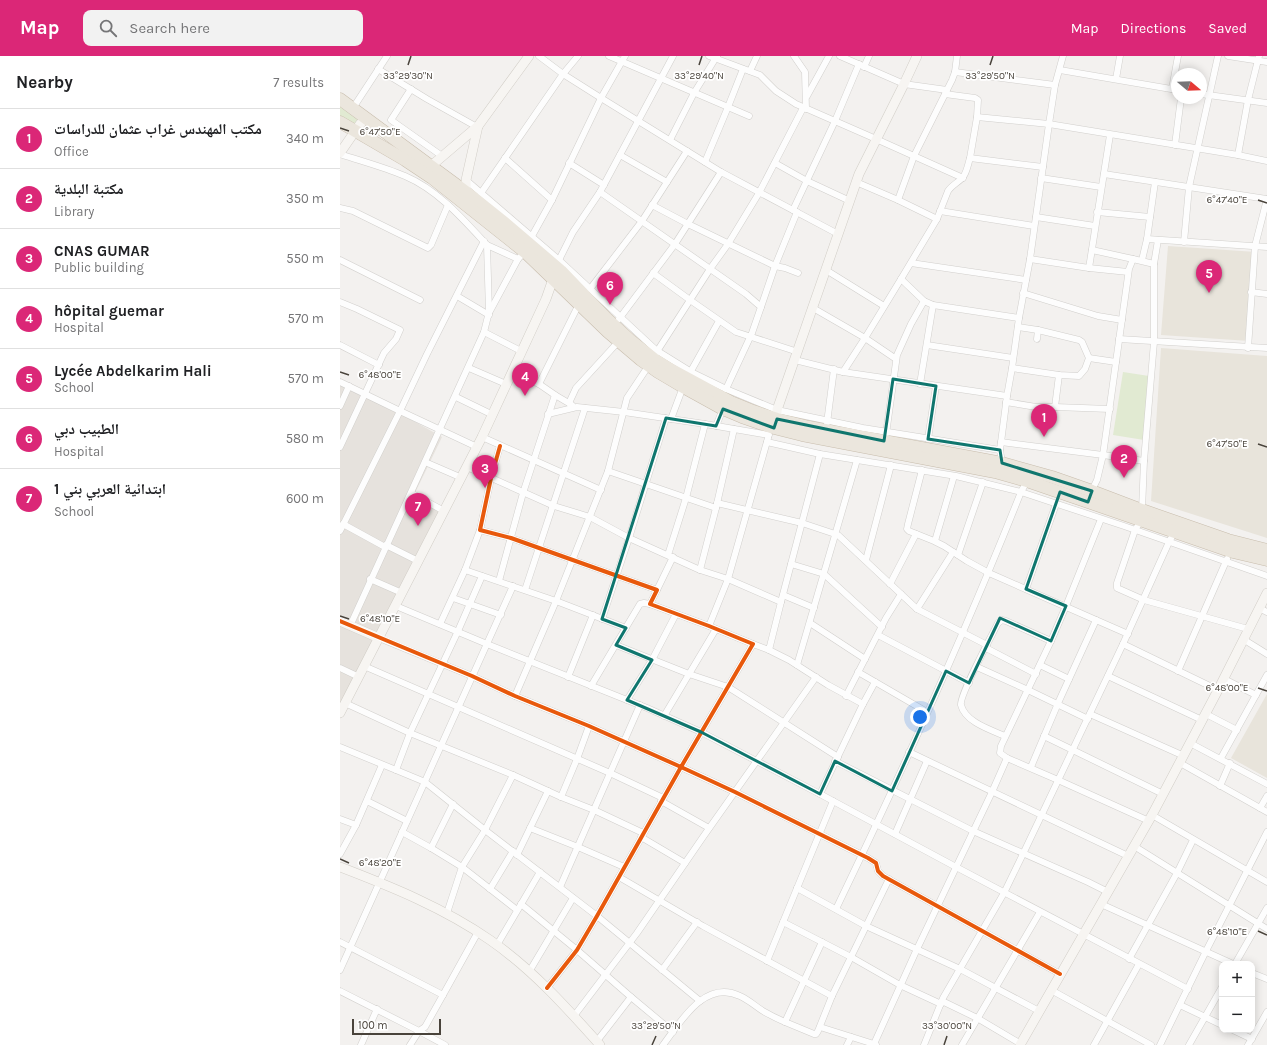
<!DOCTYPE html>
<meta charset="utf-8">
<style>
body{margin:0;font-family:Karla,"Noto Naskh Arabic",sans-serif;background:#f2f2f2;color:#202124}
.controls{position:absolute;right:12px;bottom:12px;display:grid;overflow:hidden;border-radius:8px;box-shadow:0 2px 10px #0003}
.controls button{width:36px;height:36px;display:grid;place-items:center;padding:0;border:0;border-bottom:1px solid #e0e0e0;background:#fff;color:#202124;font:20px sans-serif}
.compass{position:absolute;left:831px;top:12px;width:36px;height:36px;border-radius:50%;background:#fff;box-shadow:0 2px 10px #0003;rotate:109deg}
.scale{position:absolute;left:12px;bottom:10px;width:89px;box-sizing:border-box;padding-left:4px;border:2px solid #49433b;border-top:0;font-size:11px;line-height:14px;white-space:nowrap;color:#49433b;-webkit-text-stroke:3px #fff;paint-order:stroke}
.you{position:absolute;left:580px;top:661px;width:14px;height:14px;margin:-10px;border:3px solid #fff;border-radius:50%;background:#1a73e8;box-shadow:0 0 0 6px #1a73e833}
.badge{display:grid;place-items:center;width:26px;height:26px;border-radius:50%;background:#db2777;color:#fff;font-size:13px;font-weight:700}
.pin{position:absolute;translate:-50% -33px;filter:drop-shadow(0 1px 2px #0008)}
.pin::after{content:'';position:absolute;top:21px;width:14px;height:12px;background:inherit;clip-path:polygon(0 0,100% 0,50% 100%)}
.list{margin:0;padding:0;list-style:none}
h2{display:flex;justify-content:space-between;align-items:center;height:52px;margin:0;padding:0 16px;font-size:17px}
h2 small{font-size:13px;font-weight:400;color:#757577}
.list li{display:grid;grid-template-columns:26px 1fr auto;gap:12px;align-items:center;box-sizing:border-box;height:60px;padding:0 16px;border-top:1px solid #e0e0e0}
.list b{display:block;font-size:15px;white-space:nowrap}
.list p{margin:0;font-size:13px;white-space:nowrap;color:#757577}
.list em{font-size:13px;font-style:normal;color:#757577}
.icon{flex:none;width:22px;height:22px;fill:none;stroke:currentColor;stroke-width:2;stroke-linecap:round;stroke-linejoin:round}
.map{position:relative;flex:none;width:927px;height:989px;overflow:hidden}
header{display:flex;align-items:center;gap:24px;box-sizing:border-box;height:56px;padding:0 20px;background:#db2777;color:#fff}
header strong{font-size:19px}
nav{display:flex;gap:22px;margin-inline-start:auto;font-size:14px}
.search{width:280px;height:36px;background:#f2f2f2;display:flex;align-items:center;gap:10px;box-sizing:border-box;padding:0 14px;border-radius:8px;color:#757577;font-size:15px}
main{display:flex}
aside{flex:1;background:#fff}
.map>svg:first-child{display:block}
</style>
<header>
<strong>Map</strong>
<div class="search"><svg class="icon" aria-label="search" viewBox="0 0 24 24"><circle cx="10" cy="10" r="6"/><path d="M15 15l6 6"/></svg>Search here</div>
<nav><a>Map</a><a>Directions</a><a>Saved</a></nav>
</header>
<main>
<aside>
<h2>Nearby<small>7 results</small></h2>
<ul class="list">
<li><span class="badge">1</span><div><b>مكتب المهندس غراب عثمان للدراسات</b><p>Office</p></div><em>340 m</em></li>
<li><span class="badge">2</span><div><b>مكتبة البلدية</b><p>Library</p></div><em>350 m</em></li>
<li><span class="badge">3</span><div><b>CNAS GUMAR</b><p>Public building</p></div><em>550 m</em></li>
<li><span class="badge">4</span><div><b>hôpital guemar</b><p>Hospital</p></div><em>570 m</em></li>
<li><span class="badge">5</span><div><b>Lycée Abdelkarim Hali</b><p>School</p></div><em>570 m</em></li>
<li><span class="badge">6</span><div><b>الطبيب دبي</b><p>Hospital</p></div><em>580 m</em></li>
<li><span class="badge">7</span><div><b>ابتدائية العربي بني 1</b><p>School</p></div><em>600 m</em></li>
</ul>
</aside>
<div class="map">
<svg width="927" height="989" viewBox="0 0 927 989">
<rect width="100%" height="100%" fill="#f3f1ef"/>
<path fill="#e6e2dd" d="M0,329L31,341L102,381L75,437L108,453L0,663Z"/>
<g fill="#e8e4db">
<path d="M828,190L916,196L909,285L821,279Z"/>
<path d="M821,292L927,300V482L811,445Z"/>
<path d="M927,638V722L891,702Z"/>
</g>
<g fill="#e1ead2">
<path d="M0,45L21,61L17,69L0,61Z"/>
<path d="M783,316L809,320L804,384L773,379Z"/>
</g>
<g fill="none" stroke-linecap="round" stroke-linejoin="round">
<g stroke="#d1cfcc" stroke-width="7">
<g id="street">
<path d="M199,0L223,18L261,42L381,116L498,178"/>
<path d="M269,0L409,60"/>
<path d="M369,0L420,19L436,35L456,48L536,83L623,122"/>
<path d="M454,0L465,16L466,53"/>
<path d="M500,0L564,28L607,34"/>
<path d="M888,0L927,6"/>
<path d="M524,11L529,0"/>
<path d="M38,13L87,43L137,71"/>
<path d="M720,14L837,34"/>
<path d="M410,15L417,0"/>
<path d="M615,16L715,29"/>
<path d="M776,23L780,0"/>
<path d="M71,33L51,64L102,100"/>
<path d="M832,33L838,0"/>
<path d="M605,38L635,42L638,44L637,61L630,102L703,111"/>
<path d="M861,38L927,47"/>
<path d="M467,40L489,0"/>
<path d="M13,52L47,0"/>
<path d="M637,61L709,68L898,99L927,105"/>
<path d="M330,84L354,37L377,0"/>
<path d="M835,89L841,42"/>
<path d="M0,98C21,105 44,111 65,120C98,134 123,163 147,189L149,256L144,276L10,570"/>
<path d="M280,99L327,126"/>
<path d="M898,99L908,44L919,0"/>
<path d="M165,102L212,144"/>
<path d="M630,102C628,108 627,116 623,121C619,126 612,129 608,135L597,163L561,223L584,245L593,249L679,262"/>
<path d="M365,106L388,51L403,13"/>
<path d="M229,107L264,129"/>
<path d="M435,107L467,125L510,145"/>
<path d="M764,118L927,143"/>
<path d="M701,122L761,131"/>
<path d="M126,124L219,204L316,294L353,317L386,333L437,354L523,372L660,394"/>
<path d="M516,126L558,144L597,163"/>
<path d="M260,136L406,238L421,251L412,277L386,333"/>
<path d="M141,137L223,18L238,0"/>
<path d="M558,144L574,100L612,24L615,16L617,0"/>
<path d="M312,149L348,168L435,210L445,212L458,217"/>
<path d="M0,152L13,155L88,192L91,189L108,149"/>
<path d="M453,154L495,65L519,8"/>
<path d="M600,155L694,170"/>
<path d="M757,156L810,161"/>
<path d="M696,161L755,170"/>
<path d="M807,183L927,191"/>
<path d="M192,184V180L212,144L261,42L285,0"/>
<path d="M844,186L849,131L878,0"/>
<path d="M147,189L178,203"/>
<path d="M752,194L793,203"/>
<path d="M690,203L749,212L788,216"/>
<path d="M0,204L80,244"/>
<path d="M219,204L233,176L260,136L333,0"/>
<path d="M802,204L807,183L815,126"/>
<path d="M571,207L686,224"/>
<path d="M749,212L770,79"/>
<path d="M486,214L544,250"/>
<path d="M313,217L350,244L396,276L458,296"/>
<path d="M250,233L302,165L347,95"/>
<path d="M911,236L927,238"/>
<path d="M683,237L758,260L782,264"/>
<path d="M117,240L149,259"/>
<path d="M0,246L17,253L60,274L56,283L44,297L0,391"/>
<path d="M421,251L435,210L457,156"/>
<path d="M473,252L525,282L556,303"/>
<path d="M150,255L178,203L185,196"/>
<path d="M279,263L335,188L381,116"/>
<path d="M144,276L181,295"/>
<path d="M697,283L698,274"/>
<path d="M779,283L927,292"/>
<path d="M0,289L39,309"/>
<path d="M587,289L673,302"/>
<path d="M908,292L915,190L927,143"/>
<path d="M316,297L370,213L388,188L419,137L463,52"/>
<path d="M749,302L776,306"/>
<path d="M455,304L503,316L667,340"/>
<path d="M129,312L166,328"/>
<path d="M672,312L719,319L739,320L745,313L749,302L742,286L739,284L698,274L678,271"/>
<path d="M351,315L379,265"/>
<path d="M171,316L199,328L215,339L232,349"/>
<path d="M503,316L525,282L561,223"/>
<path d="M0,326L60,355L0,475"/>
<path d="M199,328L239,248"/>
<path d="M580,328L593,249"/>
<path d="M116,341L153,359"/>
<path d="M666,346L696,351H715L770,353"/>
<path d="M229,347L236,332L279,285"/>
<path d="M0,350L9,330"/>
<path d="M715,351L719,319"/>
<path d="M208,358L237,351L284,356L365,368L429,379"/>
<path d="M331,363L343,331"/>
<path d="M487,367L494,313"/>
<path d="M376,370L383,353"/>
<path d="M546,378L557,299L571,268L584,245"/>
<path d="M142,381L261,434"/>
<path d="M588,383L596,330"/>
<path d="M427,386L480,398L616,420L681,436L784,470L927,520"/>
<path d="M661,386L763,399L804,405"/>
<path d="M137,391L60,355L87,298L144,185"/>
<path d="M85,406L122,422"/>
<path d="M662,407L660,394L667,340L672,312L679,262L690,203L709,68L715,29L723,0"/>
<path d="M127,411L214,450L250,461L289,482L360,514L388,523L441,546L429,594L413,588"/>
<path d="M582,414L568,468L567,473L569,475L594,485L604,490L627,505L649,517L756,564"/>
<path d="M268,415L376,452"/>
<path d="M751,436L757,424L763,399L789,213L793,203L814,208"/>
<path d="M71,437L104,455"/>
<path d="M377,447L462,467L498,479L577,553L647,589"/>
<path d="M802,454L804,405L814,286V208L818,184"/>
<path d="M802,463L795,474L777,527V532L804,544L908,573"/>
<path d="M3,468L45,491"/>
<path d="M595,485L614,420"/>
<path d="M46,489L78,505"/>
<path d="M328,499L346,442L365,368"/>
<path d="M618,499L643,426"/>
<path d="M526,504L551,409"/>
<path d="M451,508L484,518L542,571"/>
<path d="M125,514L216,545L286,572"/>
<path d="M360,514L376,452L394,373"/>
<path d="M142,520L118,575L70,677L56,714L85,726L145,774L257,860L360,945"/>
<path d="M30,523L62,537"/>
<path d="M159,525L183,437L215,339"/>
<path d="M550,528L576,478"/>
<path d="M686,533L716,448"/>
<path d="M185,534L245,352"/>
<path d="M317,534L333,501"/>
<path d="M443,539L474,552"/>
<path d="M113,542L161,559"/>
<path d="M441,546L480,398"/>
<path d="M56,550L147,588L307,652L361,676L480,738L616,811L848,933"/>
<path d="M919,552L927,556"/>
<path d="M577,553L613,496"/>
<path d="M262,563L289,482L326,362"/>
<path d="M470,567L525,603"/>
<path d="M100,568L125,514L140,474"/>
<path d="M369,570L388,523L428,382"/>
<path d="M538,579L629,627"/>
<path d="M39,582L132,620L175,640L249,670L341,711L413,588L369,570L310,548L317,534L171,482L140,474L151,422L160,390"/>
<path d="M903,583L927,598"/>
<path d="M783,588L878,634"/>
<path d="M276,589L349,618L388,631L498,701"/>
<path d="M646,592L696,618"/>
<path d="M429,594L449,604L488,629L523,648"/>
<path d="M457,609L517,404"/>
<path d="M700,609L729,623"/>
<path d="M24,610L270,717L323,742"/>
<path d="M637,611L688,634L748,663"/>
<path d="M0,612L19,621"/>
<path d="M838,615L887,503"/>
<path d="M518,616L587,656"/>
<path d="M768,620L862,664"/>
<path d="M228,621L253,559"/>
<path d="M884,623L916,639"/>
<path d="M251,630L300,548L304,547L310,548"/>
<path d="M175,640L216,545L268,415L287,342L309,309"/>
<path d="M506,640L546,562L561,538"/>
<path d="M287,644L312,604L336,558"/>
<path d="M5,647L70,677L173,719L145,774L122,811L107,857"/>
<path d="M750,658L844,700"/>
<path d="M866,658L897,674"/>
<path d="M324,660L376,573"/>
<path d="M665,680C651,674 625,666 621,649C619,640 652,579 658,567L662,564L666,565L711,585"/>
<path d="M704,680L823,738"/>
<path d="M850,687L927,728"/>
<path d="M0,691L56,714"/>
<path d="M569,696L788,800"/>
<path d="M667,702L660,697L661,690L711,585L726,550L761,463"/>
<path d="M881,702L927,619"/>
<path d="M495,705L633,775L748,826L768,836"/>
<path d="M840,707L927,756"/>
<path d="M691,711L719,645L756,564L788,578"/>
<path d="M173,719L221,741L237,703L249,670"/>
<path d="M880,730L890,707"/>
<path d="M480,738L523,648L535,626"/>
<path d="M221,741L254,754L303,777"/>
<path d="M27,745L67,765"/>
<path d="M321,745L369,772"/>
<path d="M920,752L927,740"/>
<path d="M812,759L927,826"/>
<path d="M0,763L16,769"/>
<path d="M190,772L238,791L284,811"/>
<path d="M62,776L91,792L122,811L177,854"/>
<path d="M555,778L587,705"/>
<path d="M301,781L345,807"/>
<path d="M794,790L927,873"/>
<path d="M91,792L113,748"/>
<path d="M0,798L16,769L42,709"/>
<path d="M177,799L208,735"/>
<path d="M279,821L363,870L492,940"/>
<path d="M220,831L300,649"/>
<path d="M457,832L526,870L620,913L699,955"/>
<path d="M150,833L173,795"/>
<path d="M181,848L237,894L291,941L333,976"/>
<path d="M761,848L893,908"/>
<path d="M496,853C562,716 625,577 681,436L687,425"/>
<path d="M443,866L511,901L560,929L601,948"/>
<path d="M0,886L103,939L138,876"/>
<path d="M482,886L445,966L474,978H476L478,975L492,940L549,823"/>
<path d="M157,889L200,816"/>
<path d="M789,903L837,817L853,784"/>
<path d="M427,905L493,745"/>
<path d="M895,908L927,852"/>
<path d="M0,914L173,530"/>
<path d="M322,914L357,866"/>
<path d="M189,916L233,842"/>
<path d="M912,917L927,923"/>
<path d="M207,932L237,894L257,860L341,711L395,736L528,802L536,807L538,815L543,820L720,918"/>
<path d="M711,934L811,989"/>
<path d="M0,935L79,975L85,971L103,939"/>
<path d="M602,945L637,962L681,988"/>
<path d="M840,949L882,969"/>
<path d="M234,960L297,877L363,781L476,621"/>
<path d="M480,971L534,988"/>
<path d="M893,974L912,983"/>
<path d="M257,985L291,941"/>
<path d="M21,989L37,953"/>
<path d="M70,989L79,975L105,989"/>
<path d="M323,989C341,965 365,923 400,940C409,944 415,950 423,955C430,959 438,963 445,966"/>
<path d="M507,989L511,981"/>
<path d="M536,989L534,988L577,893L652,736L667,702L718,724L809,765"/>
<path d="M584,989L603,942L664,837L683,798L783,588L829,486L835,475"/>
<path d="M622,989L700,856"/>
<path d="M754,989L799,908"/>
<path d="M820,989L866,895L927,776"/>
<path d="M849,989L882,931"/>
<path d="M908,989L927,956"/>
</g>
</g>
<g stroke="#d1cdc6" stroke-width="10">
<g id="secondary">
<path d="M0,97L20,68L27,62"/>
<path d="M91,110L138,70L189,0"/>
<path d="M124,141L126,136V124L138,70"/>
<path d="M435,367L437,363V354L519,118L564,28L577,0"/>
<path d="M0,565L39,582"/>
<path d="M0,657L142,381L206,243L213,223L217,220"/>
<path d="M0,811C52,831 104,852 150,884C192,913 227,952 260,989"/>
<path d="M680,989L812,759L878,634L927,537"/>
</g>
</g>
<g stroke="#c8bdad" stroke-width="13">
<g id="highway">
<path d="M0,43L126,136L166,168L221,215L266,262L290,284L314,303L330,313L391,346L413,355L437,363L469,371L662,407L712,421L752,435L802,454L888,484L927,494"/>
<path d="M0,66L65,104L92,122L185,196L268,276L301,304L318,316L345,332L383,353L402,361L434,372L462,379L655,416L687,425L893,496L927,504"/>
</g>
</g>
<use href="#street" stroke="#fdfdfd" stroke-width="6"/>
<use href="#secondary" stroke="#f7f5f2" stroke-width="9"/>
<use href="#highway" stroke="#ebe6dd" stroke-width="12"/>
<g stroke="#fff" stroke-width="6">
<g id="cycleway">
<path d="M0,565L132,620L175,640L249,670L341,711L413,588L369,570L310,548L317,534L171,482L140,474L151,422L160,390"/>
<path d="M207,932L237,894L257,860L341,711L395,736L528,802L536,807L538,815L543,820L720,918"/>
</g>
</g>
<use href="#cycleway" stroke="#e8590c" stroke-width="4"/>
</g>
<path fill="none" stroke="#0f766e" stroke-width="3" stroke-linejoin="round" d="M553,323L596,330L588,383L660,394L662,407L752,435L748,446L720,436L686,533L726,550L711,585L660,562L629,627L606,615L552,735L495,705L480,738L361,676L287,644L312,604L276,589L286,572L262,563L326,362L376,370L383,353L434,372L437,363L544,385Z"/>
<path fill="none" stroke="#49433b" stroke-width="1.5" d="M68,9L71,0M359,9L362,0M650,9L653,0M0,72L9,75M918,144L927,147M0,316L9,319M918,388L927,391M0,560L9,563M918,632L927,635M0,803L9,807M918,875L927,879M312,989L316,980M604,989L607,980"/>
<g font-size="10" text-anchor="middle" fill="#49433b" stroke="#fff" stroke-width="3.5" stroke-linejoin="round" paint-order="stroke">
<text x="68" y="23">33°29'30"N</text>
<text x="359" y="23">33°29'40"N</text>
<text x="650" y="23">33°29'50"N</text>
<text x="40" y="79">6°47'50"E</text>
<text x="887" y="147">6°47'40"E</text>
<text x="40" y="322">6°48'00"E</text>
<text x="887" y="391">6°47'50"E</text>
<text x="40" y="566">6°48'10"E</text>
<text x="887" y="635">6°48'00"E</text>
<text x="40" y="810">6°48'20"E</text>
<text x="887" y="879">6°48'10"E</text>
<text x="316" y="973">33°29'50"N</text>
<text x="607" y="973">33°30'00"N</text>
</g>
</svg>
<div class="controls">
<button>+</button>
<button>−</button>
</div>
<svg class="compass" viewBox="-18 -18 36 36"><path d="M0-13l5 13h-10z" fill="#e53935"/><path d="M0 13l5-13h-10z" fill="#757577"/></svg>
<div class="scale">100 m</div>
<div class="you"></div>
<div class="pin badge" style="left:704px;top:381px">1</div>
<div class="pin badge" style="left:784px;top:422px">2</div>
<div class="pin badge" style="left:145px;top:432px">3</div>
<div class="pin badge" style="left:185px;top:340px">4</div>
<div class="pin badge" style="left:869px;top:237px">5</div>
<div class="pin badge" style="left:270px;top:249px">6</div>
<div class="pin badge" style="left:78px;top:470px">7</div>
</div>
</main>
